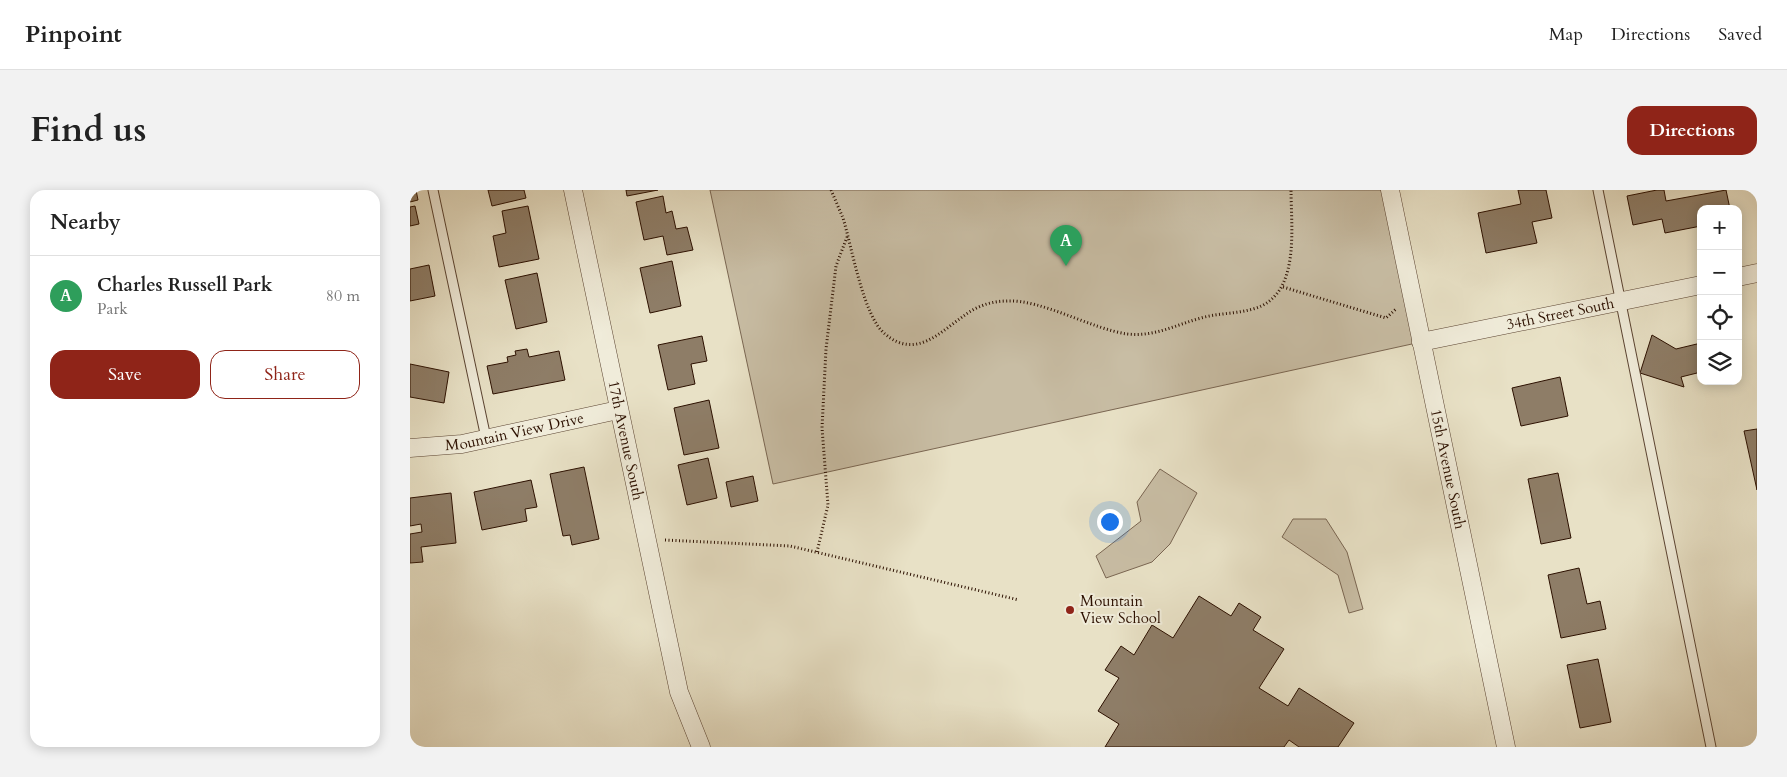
<!DOCTYPE html>
<meta charset="utf-8">
<style>
body{margin:0;font-family:Cardo,serif;background:#f2f2f2;color:#222}
.controls{position:absolute;right:15px;top:15px;display:grid;overflow:hidden;border-radius:10px;box-shadow:0 2px 12px #0003}
.controls button{width:45px;height:45px;display:grid;place-items:center;padding:0;border:0;border-bottom:1px solid #e0e0e0;background:#fff;color:#222;font:25px sans-serif}
.you{position:absolute;left:699px;top:331px;width:18px;height:18px;margin:-12px;border:4px solid #fff;border-radius:50%;background:#1a73e8;box-shadow:0 0 0 8px #1a73e833}
.badge{display:grid;place-items:center;width:32px;height:32px;border-radius:50%;background:#8f2418;color:#fff;font-size:16px;font-weight:700}
.pin{position:absolute;translate:-50% -41px;filter:drop-shadow(0 1px 2px #0008)}
.pin::after{content:'';position:absolute;top:26px;width:18px;height:15px;background:inherit;clip-path:polygon(0 0,100% 0,50% 100%)}
.list{margin:0;padding:0;list-style:none}
h2{display:flex;justify-content:space-between;align-items:center;height:65px;margin:0;padding:0 20px;font-size:21px}
h2 small{font-size:16px;font-weight:400;color:#767676}
.list li{display:grid;grid-template-columns:32px 1fr auto;gap:15px;align-items:center;box-sizing:border-box;height:80px;padding:0 20px;border-top:1px solid #e0e0e0}
.list b{display:block;font-size:19px;white-space:nowrap}
.list p{margin:0;font-size:16px;white-space:nowrap;color:#767676}
.list em{font-size:16px;font-style:normal;color:#767676}
.actions{display:flex;gap:10px;padding:15px 20px}
.actions a{flex:1;padding:11px 0;border:1px solid #8f2418;border-radius:15px;text-align:center;font-size:18px;color:#8f2418}
.actions .main{background:#8f2418;color:#fff}
.icon{flex:none;width:28px;height:28px;fill:none;stroke:currentColor;stroke-width:2;stroke-linecap:round;stroke-linejoin:round}
.map{position:relative;flex:none;width:1347px;height:557px;overflow:hidden;border-radius:15px}
header{display:flex;align-items:center;gap:30px;box-sizing:border-box;height:70px;padding:0 25px;background:#fff;border-bottom:1px solid #e0e0e0}
header strong{font-size:24px}
nav{display:flex;gap:28px;margin-inline-start:auto;font-size:18px}
.intro{display:flex;align-items:center;justify-content:space-between;box-sizing:border-box;height:120px;padding:0 30px}
h1{margin:0;font-size:35px}
.button{padding:12px 22px;border-radius:15px;background:#8f2418;color:#fff;font-size:18px;font-weight:700}
main{display:flex;gap:30px;padding:0 30px}
aside{flex:1;background:#fff;border-radius:15px;box-shadow:0 2px 12px #0003}
.map>svg:first-child{display:block}
</style>
<header>
<strong>Pinpoint</strong>
<nav><a>Map</a><a>Directions</a><a>Saved</a></nav>
</header>
<div class="intro"><h1>Find us</h1><a class="button">Directions</a></div>
<main>
<aside>
<h2>Nearby<small></small></h2>
<ul class="list">
<li><span class="badge" style="background:#2e9e5b">A</span><div><b>Charles Russell Park</b><p>Park</p></div><em>80 m</em></li>
</ul>
<div class="actions"><a class="main">Save</a><a>Share</a></div>
</aside>
<div class="map">
<svg width="1347" height="557" viewBox="0 0 1347 557">
<rect width="100%" height="100%" fill="#e8e1c6"/>
<filter id="stains"><feTurbulence type="fractalNoise" baseFrequency=".004" numOctaves="4"/><feColorMatrix values="0 0 0 0 .2 0 0 0 0 .09 0 0 0 0 .02 0 0 0 .5 -.17"/></filter>
<radialGradient id="worn" r=".72"><stop offset=".6" stop-color="#630" stop-opacity="0"/><stop offset="1" stop-color="#630" stop-opacity=".3"/></radialGradient>
<g fill="#c8bda4" stroke="#7a6652">
<path d="M300,0H980L1011,152L363,294Z"/>
<path d="M750,279L787,303L760,354L742,372L696,388L686,366L731,331L727,312Z"/>
<path d="M883,329H916L937,362L953,419L939,423L928,385L872,347Z"/>
</g>
<g fill="#8e7d67" stroke="#2c1000">
<path d="M0,0H6L8,10L0,12Z"/>
<path d="M78,0H114L116,8L82,16Z"/>
<path d="M216,0H248L217,6Z"/>
<path d="M1108,0H1136L1142,28L1122,32L1127,53L1076,63L1068,23L1111,14Z"/>
<path d="M1247,0H1254L1256,11L1316,0L1320,19H1291V36L1255,43L1252,29L1223,35L1217,6Z"/>
<path d="M253,6L256,23L262,21L266,39L277,37L283,60L257,65L253,46L234,50L226,12Z"/>
<path d="M5,16L9,34L0,36V17Z"/>
<path d="M118,16L129,69L89,77L83,46L96,43L92,21Z"/>
<path d="M262,71L271,116L240,123L230,78Z"/>
<path d="M19,75L25,106L0,111V79Z"/>
<path d="M127,83L137,132L106,139L95,90Z"/>
<path d="M1242,145L1266,159L1291,153V182L1271,187L1274,197L1230,183Z"/>
<path d="M292,146L297,171L281,174L285,194L258,200L248,155Z"/>
<path d="M117,159L119,167L149,161L155,190L83,204L77,176L98,172L97,167L106,165L105,161Z"/>
<path d="M0,174L39,182L34,213L0,207Z"/>
<path d="M1150,187L1158,226L1111,236L1102,198Z"/>
<path d="M299,210L309,258L274,265L264,218Z"/>
<path d="M1347,239V300L1334,241Z"/>
<path d="M298,268L307,308L277,315L268,275Z"/>
<path d="M174,277L189,349L162,355L160,345L153,346L140,284Z"/>
<path d="M1148,283L1161,348L1131,354L1118,289Z"/>
<path d="M343,286L348,311L321,317L316,292Z"/>
<path d="M121,290L127,317L115,319L117,331L72,340L64,302Z"/>
<path d="M41,303L46,353L11,357L13,372L0,373V344L12,342L11,334L0,336V308Z"/>
<path d="M1169,378L1177,414L1190,411L1196,439L1151,448L1138,385Z"/>
<path d="M789,406L821,426L829,413L851,427L843,440L874,459L849,498L878,516L889,498L944,533L928,557H889L879,550L874,557H695L709,534L688,521L709,488L695,480L711,456L724,465L742,435L763,448Z"/>
<path d="M1188,469L1201,532L1170,538L1157,475Z"/>
</g>
<g fill="none" stroke-linecap="round" stroke-linejoin="round">
<g stroke="#5b4432" stroke-width="11">
<g id="lane">
<path d="M23,0L76,248"/>
<path d="M1188,0L1301,557"/>
</g>
</g>
<g stroke="#5b4432" stroke-width="19">
<g id="street">
<path id="s1" d="M163,0L269,502L291,557"/>
<path id="s2" d="M980,0L1096,557"/>
<path d="M1328,87L1347,83"/>
<path id="s3" d="M1011,152L1291,95"/>
<path id="s4" d="M0,258L52,254L208,220"/>
</g>
</g>
<g stroke="#2c1000" stroke-width="3" stroke-dasharray="1 2.5" stroke-linecap="butt">
<path d="M421,0C425,9 429,19 433,28C442,57 453,126 475,144C506,170 530,142 555,125C567,116 582,111 597,111C631,109 682,139 717,144C745,147 765,135 791,128C808,123 826,124 843,119C891,106 881,39 881,0"/>
<path d="M873,97L976,128L986,119"/>
<path d="M255,350L380,356L609,410"/>
<path d="M407,362L418,315L412,238L416,159L426,76L437,47"/>
</g>
<use href="#lane" stroke="#f0ecda" stroke-width="9"/>
<use href="#street" stroke="#f0ecda" stroke-width="18"/>
</g>
<circle fill="#8f2418" stroke="#f0ecda" stroke-width="2" cx="660" cy="420" r="5"/>
<g text-anchor="middle" dominant-baseline="central" stroke-width="4" stroke-linejoin="round" paint-order="stroke">
<g font-size="15" fill="#2c1000" stroke="#f0ecda">
<text stroke="none"><textPath href="#s3" startOffset="142">34th Street South</textPath></text>
<text stroke="none"><textPath href="#s4" startOffset="106">Mountain View Drive</textPath></text>
<text stroke="none"><textPath href="#s1" startOffset="256">17th Avenue South</textPath></text>
<text stroke="none"><textPath href="#s2" startOffset="285">15th Avenue South</textPath></text>
</g>
<g font-size="15" fill="#2c1000" stroke="#f0ecda" text-anchor="start">
<text x="670" y="411">Mountain<tspan x="670" dy="17">View School</tspan></text>
</g>
</g>
<rect width="100%" height="100%" filter="url(#stains)"/>
<rect width="100%" height="100%" fill="url(#worn)"/>
</svg>
<div class="controls">
<button>+</button>
<button>−</button>
<button><svg class="icon" aria-label="locate" viewBox="0 0 24 24"><circle cx="12" cy="12" r="6"/><path d="M12 2v4M12 18v4M2 12h4M18 12h4"/></svg></button>
<button><svg class="icon" aria-label="layers" viewBox="0 0 24 24"><path d="M12 4l9 5-9 5-9-5zM3 14l9 5 9-5"/></svg></button>
</div>
<div class="you"></div>
<div class="pin badge" style="left:656px;top:76px;background:#2e9e5b">A</div>
</div>
</main>
